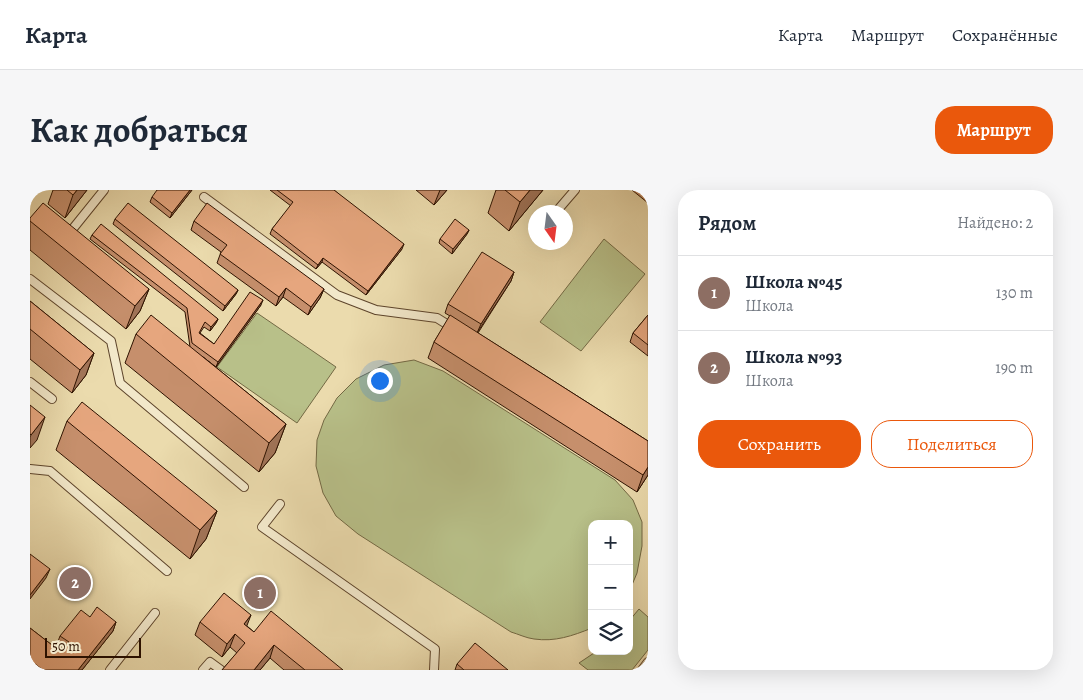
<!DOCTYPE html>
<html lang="ru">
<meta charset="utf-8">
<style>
body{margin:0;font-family:Alegreya,serif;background:#f6f6f7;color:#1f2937}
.controls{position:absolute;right:15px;bottom:15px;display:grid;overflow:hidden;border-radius:10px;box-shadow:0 5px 20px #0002}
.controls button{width:45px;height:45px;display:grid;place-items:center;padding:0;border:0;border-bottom:1px solid #e0e1e3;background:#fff;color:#1f2937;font:25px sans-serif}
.compass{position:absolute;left:498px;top:15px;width:45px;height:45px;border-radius:50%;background:#fff;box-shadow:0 5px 20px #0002;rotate:166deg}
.scale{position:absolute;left:15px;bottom:12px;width:96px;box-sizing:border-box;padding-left:5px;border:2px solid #2e1200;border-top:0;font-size:14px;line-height:18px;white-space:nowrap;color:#2e1200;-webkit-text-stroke:4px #f2e8ca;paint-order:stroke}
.you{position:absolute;left:349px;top:190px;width:18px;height:18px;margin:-12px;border:4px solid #fff;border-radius:50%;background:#1a73e8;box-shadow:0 0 0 8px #1a73e833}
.badge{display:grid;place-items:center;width:32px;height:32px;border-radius:50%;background:#ea580c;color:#fff;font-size:16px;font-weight:700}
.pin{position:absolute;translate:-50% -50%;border:2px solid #fff;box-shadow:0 1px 5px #0006}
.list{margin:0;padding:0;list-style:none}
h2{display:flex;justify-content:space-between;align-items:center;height:65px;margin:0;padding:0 20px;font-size:21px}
h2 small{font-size:16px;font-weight:400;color:#747a83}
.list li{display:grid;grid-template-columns:32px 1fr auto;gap:15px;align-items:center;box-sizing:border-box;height:75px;padding:0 20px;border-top:1px solid #e0e1e3}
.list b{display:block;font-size:19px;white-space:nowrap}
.list p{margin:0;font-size:16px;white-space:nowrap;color:#747a83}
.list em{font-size:16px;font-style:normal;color:#747a83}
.actions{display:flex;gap:10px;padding:15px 20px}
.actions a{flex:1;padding:11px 0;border:1px solid #ea580c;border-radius:20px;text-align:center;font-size:18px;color:#ea580c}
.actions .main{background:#ea580c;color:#fff}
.icon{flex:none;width:28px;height:28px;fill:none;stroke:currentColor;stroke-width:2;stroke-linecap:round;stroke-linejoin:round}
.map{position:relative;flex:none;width:618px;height:480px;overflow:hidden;border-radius:20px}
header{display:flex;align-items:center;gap:30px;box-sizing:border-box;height:70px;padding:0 25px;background:#fff;border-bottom:1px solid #e0e1e3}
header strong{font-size:24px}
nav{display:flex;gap:28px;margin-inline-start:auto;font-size:18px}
.intro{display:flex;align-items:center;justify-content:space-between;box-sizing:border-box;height:120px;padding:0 30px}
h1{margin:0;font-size:35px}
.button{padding:12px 22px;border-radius:20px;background:#ea580c;color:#fff;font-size:18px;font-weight:700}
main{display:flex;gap:30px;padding:0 30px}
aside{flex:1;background:#fff;border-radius:20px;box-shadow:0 5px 20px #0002}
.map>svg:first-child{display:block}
</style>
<header>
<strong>Карта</strong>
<nav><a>Карта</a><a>Маршрут</a><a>Сохранённые</a></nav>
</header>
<div class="intro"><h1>Как добраться</h1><a class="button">Маршрут</a></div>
<main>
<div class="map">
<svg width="618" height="480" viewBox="0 0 618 480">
<rect width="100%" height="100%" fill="#ebdbad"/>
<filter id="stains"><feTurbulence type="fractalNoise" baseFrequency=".004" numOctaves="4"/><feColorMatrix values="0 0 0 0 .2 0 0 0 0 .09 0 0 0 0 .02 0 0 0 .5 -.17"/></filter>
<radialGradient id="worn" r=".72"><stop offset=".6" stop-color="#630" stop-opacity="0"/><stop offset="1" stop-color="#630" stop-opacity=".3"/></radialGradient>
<g fill="#b8c089" stroke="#736944">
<path d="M574,49L615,84L551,161L510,132Z"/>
<path d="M227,123L306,177L267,233L187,177Z"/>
<path d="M384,170L413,181L585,290L603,310L612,332V356L607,383L599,402V334H562V438C542,446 525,452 504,449C496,448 488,444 481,442L328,344L306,326L293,303L286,276L287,250L294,230L307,208L326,189L354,175Z"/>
<path d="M609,419L618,427V460L602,480H558L549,473L567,461H599V431Z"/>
</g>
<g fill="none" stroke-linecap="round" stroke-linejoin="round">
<g stroke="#5d442b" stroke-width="10">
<g id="service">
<path d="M174,7L307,105L346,120L407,128L423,138"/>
<path d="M526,22L545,0"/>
<path d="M36,38L41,41L74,0"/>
<path d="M0,89L81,151L90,193L214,297"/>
<path d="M0,192L22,209"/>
<path d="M0,279L20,281L137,381"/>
<path d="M250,314L232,337L405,459L404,480"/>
<path d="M80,480L125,423"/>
<path d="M173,480L180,472L191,480"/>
<path d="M612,480L618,472"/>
</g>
</g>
<use href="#service" stroke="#f2e8ca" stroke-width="8"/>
</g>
<g fill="#c68f6c" stroke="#2e1200">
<path d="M23,0H57L35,28L18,14Z"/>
<path d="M162,0L140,28L120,12L122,7Z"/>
<path d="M240,0H304L372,59L336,105L292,72L286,79L240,44L242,39L261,16Z"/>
<path d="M386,0H417L404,15Z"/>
<path d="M466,0H513L479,41L458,23Z"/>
<path d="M602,0H618V13Z"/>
<path d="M0,28L119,99L110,121L96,139L0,60Z"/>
<path d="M85,29L208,100L206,104L193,121L83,34Z"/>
<path d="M164,31L294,99L290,108L278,125L253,107L246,116L187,73L191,62L161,40Z"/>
<path d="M439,40L437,44L422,64L409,53L410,49Z"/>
<path d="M62,45L188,129L186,133L180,141L174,137L170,143L184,154L231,115L186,177L173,167L256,234L245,263L229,282L95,173L106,144L160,157L155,122L60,49Z"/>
<path d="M484,82L481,91L448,143L618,251V285L607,302L398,168L404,152L420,126L415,123L418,114Z"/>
<path d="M0,111L64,163L56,185L42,203L0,169Z"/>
<path d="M618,125V166L600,152L603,143Z"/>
<path d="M37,231L187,321L176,349L160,369L26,260Z"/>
<path d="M60,427L86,432L83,441L52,480H0V438L31,462L34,459L27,454L30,446Z"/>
<path d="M170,432L217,436L224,442L313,480H254L240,468L230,480H192L207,463L200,457L192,467L165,445Z"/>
<path d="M427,474L478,480H425Z"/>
</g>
<g fill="#a17458" stroke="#2e1200">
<path d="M47,0H57L35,28L43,5Z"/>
<path d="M160,0H162L140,28L142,23Z"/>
<path d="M410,0H417L404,15Z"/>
<path d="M500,0H513L479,41L490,12Z"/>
<path d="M439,40L437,44L422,64L423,59Z"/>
<path d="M374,54L372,59L336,105L338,101Z"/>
<path d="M293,68L292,72L286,79L288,75Z"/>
<path d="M484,82L481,91L447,143L451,134Z"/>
<path d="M256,98L253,107L246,116L249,107Z"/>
<path d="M119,99L110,121L96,139L105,116Z"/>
<path d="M294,99L290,108L278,125L281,117Z"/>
<path d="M208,100L206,104L193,121L195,116Z"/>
<path d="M233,110L231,115L186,177L188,172Z"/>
<path d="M188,129L186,133L180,141L181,137Z"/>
<path d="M64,163L56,185L42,203L50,180Z"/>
<path d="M15,227L7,250L0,258V247L1,245Z"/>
<path d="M256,234L245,263L229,282L239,253Z"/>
<path d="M618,277V285L607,302L613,285Z"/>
<path d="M187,321L176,349L160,369L170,340Z"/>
<path d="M20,379L16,388L0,409V405Z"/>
<path d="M221,425L216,438L214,434Z"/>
<path d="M86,432L83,441L52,480H48Z"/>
<path d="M205,444L200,457L192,467L197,454Z"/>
<path d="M244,455L240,468L230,480H224Z"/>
</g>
<g fill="#e6a67e" stroke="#2e1200">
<path d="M37,0H47L43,5Z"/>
<path d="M127,0H160L142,23L122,7Z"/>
<path d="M247,0H304L374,54L338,101L293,68L288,75L242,39L263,12Z"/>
<path d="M475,0H500L490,12Z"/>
<path d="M609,0H618V8Z"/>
<path d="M13,13L119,99L105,116L0,31V28Z"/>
<path d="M98,13L208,100L195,116L85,29Z"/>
<path d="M177,13L294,99L281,117L256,98L249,107L190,64L197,55L164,31Z"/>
<path d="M425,29L439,40L423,59L410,49Z"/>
<path d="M71,34L188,129L181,137L175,132L169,143L184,154L220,102L233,110L188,172L162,153L157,118L62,45Z"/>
<path d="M452,62L484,82L451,134L418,114Z"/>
<path d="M0,111L64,163L50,180L0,139Z"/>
<path d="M121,125L256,234L239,253L106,144Z"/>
<path d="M420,125L618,251V277L613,285L404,152Z"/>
<path d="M618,125V155L603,143Z"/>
<path d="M52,212L187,321L170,340L37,231Z"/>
<path d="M0,215L15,227L1,245L0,244Z"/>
<path d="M0,364L20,379L0,405Z"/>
<path d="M194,403L221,425L214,434L224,442L241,421L313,480H275L244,455L224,480H192L215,453L205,444L197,454L170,432Z"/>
<path d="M67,417L86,432L48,480H13L0,470V438L31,462L39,452L30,446L51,420L60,427Z"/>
<path d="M445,453L478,480H434L427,474Z"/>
</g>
<rect width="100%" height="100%" filter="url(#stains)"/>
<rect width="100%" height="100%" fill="url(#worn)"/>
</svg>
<div class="controls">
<button>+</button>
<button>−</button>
<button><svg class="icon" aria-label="layers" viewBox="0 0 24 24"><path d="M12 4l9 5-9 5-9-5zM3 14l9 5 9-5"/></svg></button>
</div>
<svg class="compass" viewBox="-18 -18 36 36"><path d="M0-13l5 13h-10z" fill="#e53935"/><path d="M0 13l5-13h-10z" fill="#747a83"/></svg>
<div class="scale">50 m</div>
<div class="you"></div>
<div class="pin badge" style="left:230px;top:403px;background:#8d6e63">1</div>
<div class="pin badge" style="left:45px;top:393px;background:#8d6e63">2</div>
</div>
<aside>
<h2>Рядом<small>Найдено: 2</small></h2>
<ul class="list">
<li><span class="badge" style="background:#8d6e63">1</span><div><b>Школа №45</b><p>Школа</p></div><em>130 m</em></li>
<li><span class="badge" style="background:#8d6e63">2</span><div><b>Школа №93</b><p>Школа</p></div><em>190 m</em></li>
</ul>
<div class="actions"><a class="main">Сохранить</a><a>Поделиться</a></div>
</aside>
</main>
